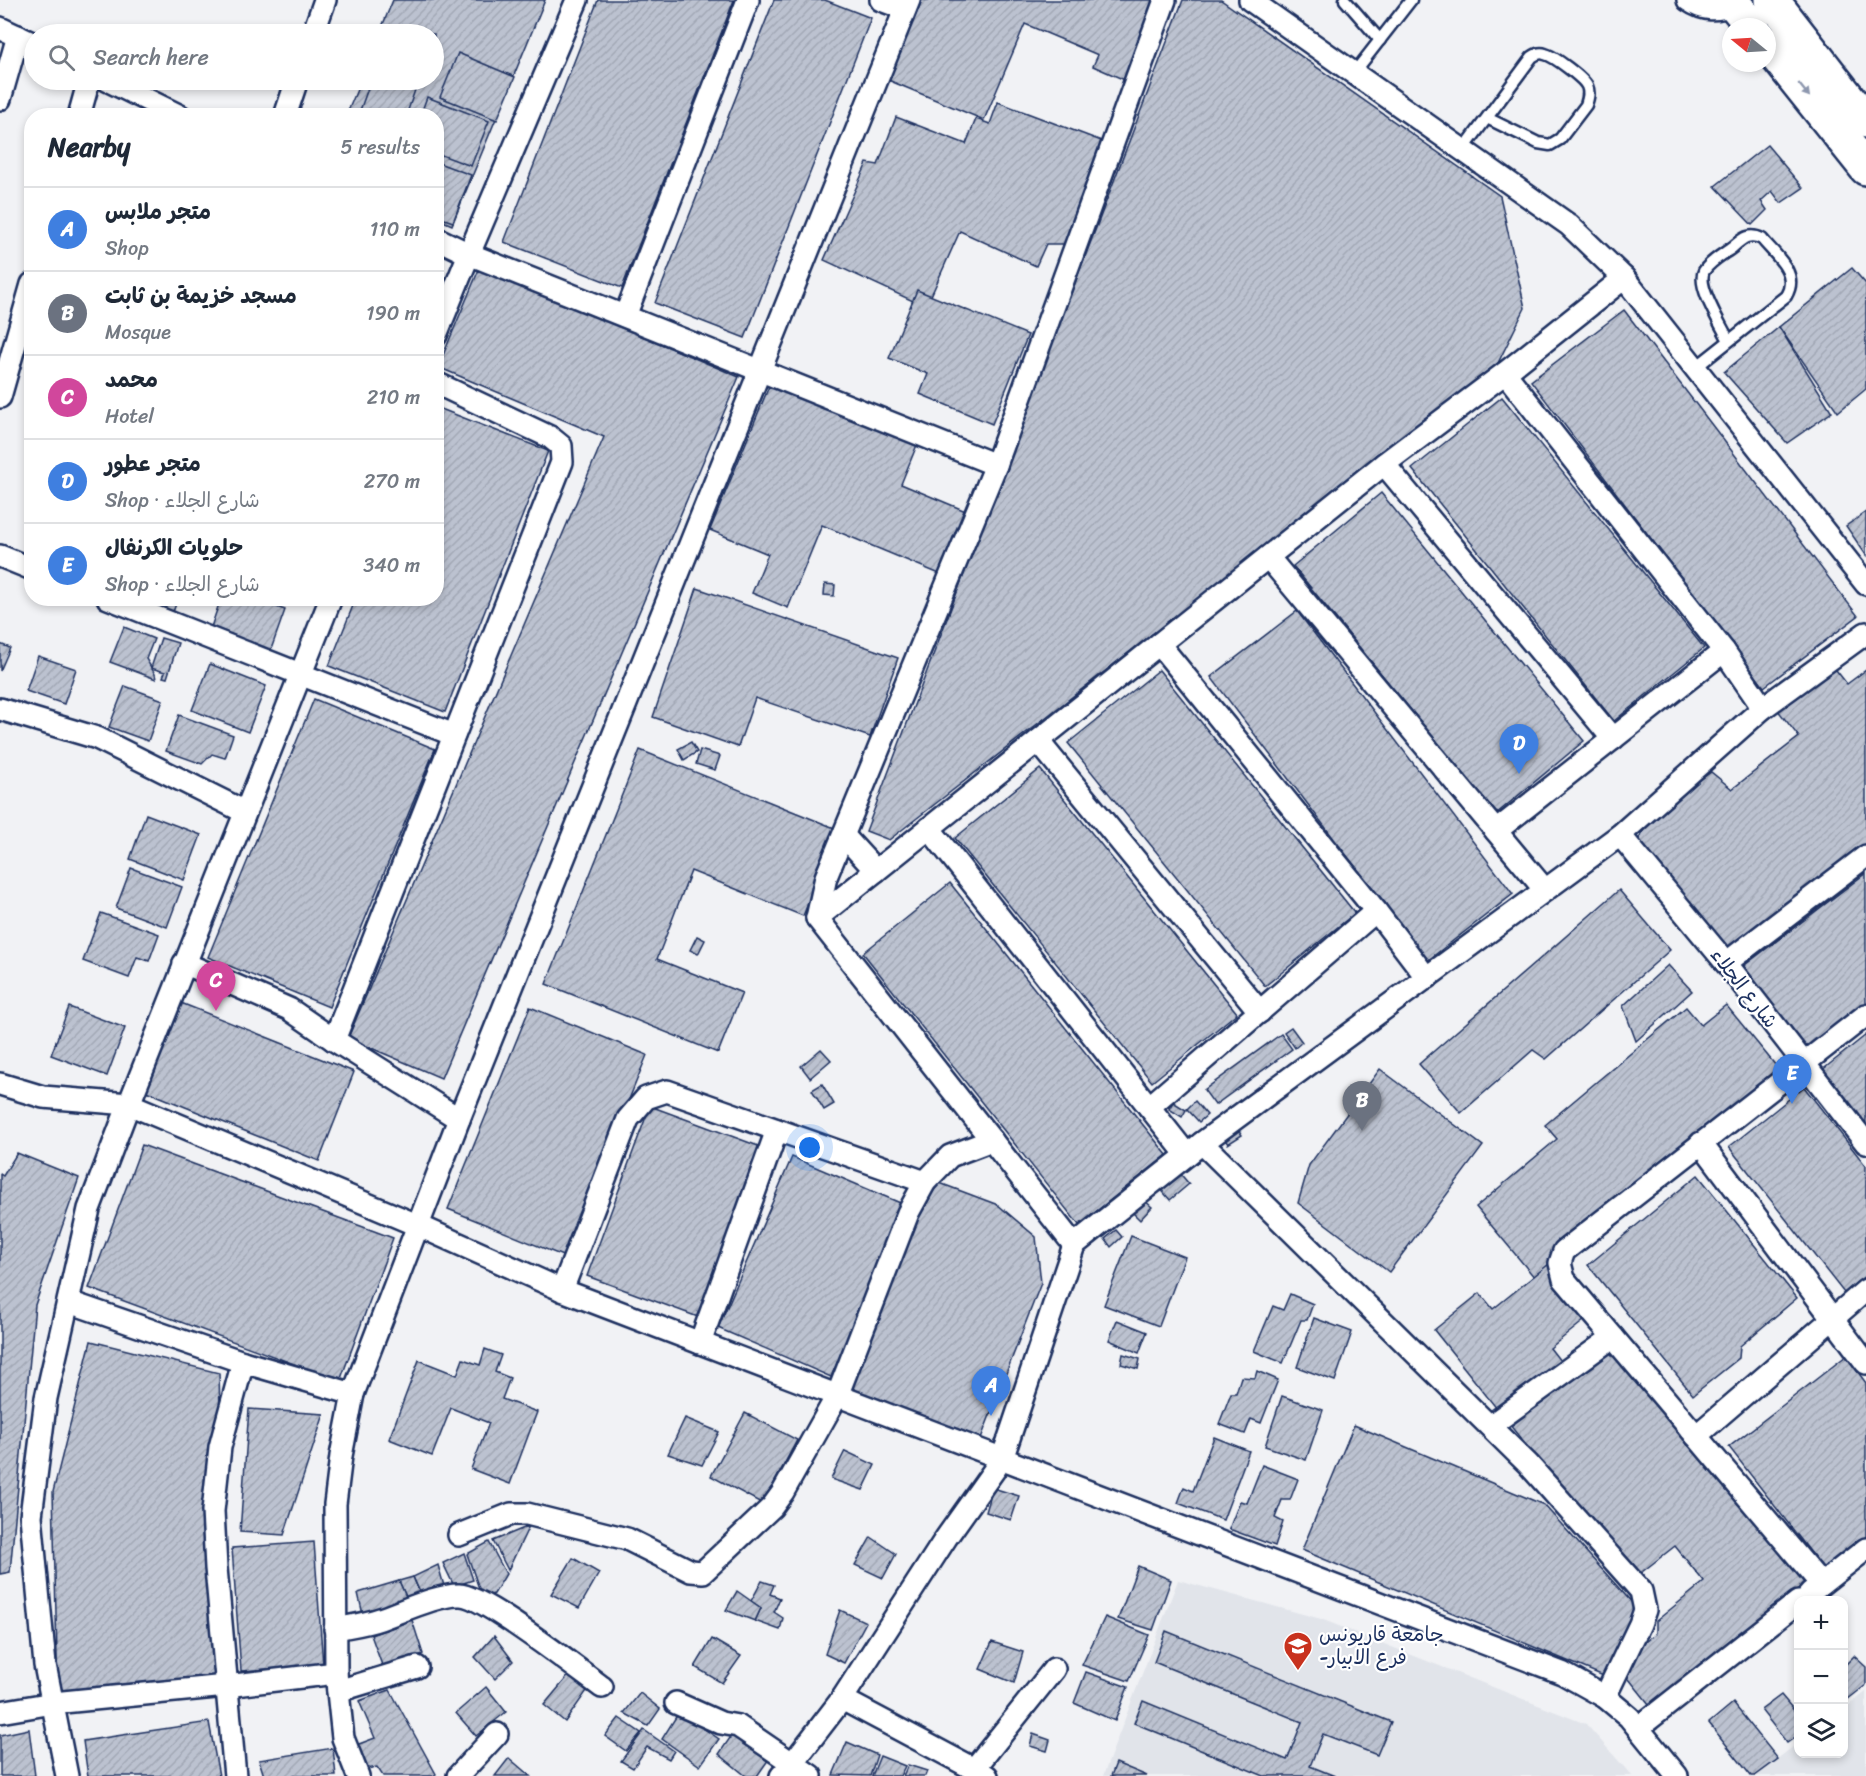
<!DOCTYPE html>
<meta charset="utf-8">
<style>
body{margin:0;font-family:Sriracha,"Playpen Sans Arabic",sans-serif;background:#f6f6f7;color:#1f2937}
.controls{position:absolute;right:18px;bottom:18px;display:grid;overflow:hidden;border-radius:12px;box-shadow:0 3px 9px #0003}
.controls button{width:54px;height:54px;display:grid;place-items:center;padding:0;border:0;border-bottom:2px solid #e0e1e3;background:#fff;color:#1f2937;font:30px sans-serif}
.compass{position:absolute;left:1722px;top:18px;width:54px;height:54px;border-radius:50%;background:#fff;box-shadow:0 3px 9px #0003;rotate:288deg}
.you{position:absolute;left:810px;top:1148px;width:21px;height:21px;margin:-15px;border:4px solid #fff;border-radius:50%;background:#1a73e8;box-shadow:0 0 0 9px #1a73e833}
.badge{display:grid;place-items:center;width:39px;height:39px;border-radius:50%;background:#c8321e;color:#fff;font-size:20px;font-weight:700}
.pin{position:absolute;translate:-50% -50px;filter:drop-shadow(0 2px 3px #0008)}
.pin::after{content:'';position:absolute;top:32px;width:21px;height:18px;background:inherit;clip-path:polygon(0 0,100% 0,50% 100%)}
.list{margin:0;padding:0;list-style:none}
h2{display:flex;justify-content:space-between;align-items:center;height:78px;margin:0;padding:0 24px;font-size:26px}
h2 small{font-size:20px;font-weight:400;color:#747a83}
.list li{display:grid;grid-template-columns:39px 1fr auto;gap:18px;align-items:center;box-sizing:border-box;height:84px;padding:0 24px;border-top:2px solid #e0e1e3}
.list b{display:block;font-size:22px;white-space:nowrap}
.list p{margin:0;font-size:20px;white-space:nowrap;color:#747a83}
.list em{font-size:20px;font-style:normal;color:#747a83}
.icon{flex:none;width:33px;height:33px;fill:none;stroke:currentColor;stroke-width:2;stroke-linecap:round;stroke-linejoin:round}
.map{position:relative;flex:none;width:1866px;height:1776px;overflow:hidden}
.search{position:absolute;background:#fff;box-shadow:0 3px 9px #0003;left:24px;top:24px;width:420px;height:66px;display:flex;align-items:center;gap:15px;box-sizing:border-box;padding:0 21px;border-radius:33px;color:#747a83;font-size:22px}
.panel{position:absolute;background:#fff;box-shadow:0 3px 9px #0003;left:24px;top:108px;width:420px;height:498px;border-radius:24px}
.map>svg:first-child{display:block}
</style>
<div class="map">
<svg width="1866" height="1776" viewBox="0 0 1866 1776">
<defs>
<pattern id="building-hatch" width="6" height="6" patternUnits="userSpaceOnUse" patternTransform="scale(1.5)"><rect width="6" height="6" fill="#bcc2d0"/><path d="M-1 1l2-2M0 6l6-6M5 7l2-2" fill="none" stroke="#a1a7b5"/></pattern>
</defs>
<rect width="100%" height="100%" fill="#f1f2f5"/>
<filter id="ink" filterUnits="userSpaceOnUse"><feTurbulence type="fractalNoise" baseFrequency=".0167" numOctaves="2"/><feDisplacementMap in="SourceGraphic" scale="12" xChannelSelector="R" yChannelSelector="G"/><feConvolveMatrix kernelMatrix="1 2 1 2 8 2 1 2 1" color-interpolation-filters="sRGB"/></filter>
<g filter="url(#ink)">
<g fill="#e1e4ea">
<path d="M1178,1580L1321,1619L1586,1724L1632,1776H1103Z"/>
<path d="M1866,1692V1776H1755L1798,1743V1754H1844V1709Z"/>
</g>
<g fill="url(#building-hatch)" stroke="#1b2f5e" stroke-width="1.5">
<path d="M393,0H545L452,225L436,218V116H346L361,80H434V34H379Z"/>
<path d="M598,0H734L622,288L504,242Z"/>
<path d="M774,0H825L871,18L745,338L655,303Z"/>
<path d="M922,0H1161L1127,81L1093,66L1098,55L1025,24L984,120L888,80Z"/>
<path d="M1183,0H1221L1500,196L1525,308L1497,365L889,840L866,831Z"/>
<path d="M458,53L515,77L497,120L440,97Z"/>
<path d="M371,80H387L415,90L406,116H358Z"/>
<path d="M427,97L489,121L471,166L436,153V116H420Z"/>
<path d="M998,102L1104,142L1066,244H1046L1036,266L960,231L926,307L824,260L867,163L878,165L896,117L966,144L976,119L990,124Z"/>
<path d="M1767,145L1803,188L1781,203L1772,191L1761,201L1767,210L1752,225L1715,186Z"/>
<path d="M436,162L471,175L453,222L436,216Z"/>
<path d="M480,267L739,377L441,1078L348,1038L604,437L438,367Z"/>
<path d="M1852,268L1866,284V389L1838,412L1779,327Z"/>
<path d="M917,290L1028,335L992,424L920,394L928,374L889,358Z"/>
<path d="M1624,310L1858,616L1764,687L1531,381Z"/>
<path d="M1779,327L1832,412L1787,443L1724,372Z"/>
<path d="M772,379L919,440L901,484L968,512L942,575L822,525L788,608L752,593L768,554L710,530Z"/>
<path d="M1502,397L1704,648L1614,721L1412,469Z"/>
<path d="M436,407L548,451L445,712L329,666L356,598H436Z"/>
<path d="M1381,493L1584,741L1496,814L1293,566Z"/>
<path d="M1866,512V555L1846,526Z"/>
<path d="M825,584L835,585L834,596L824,595Z"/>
<path d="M697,588L898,658L870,737L755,698L738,747L653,717Z"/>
<path d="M146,598H178L172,615L143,605Z"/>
<path d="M221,598H252L285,610L269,655L209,633Z"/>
<path d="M264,598H287L284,606Z"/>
<path d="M1297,611L1513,894L1427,961L1211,677Z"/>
<path d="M124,627L154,639L146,659L155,674L156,679L110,662Z"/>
<path d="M161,638L178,643L167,678L163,677L165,672L151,668Z"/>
<path d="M0,644L10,648L0,671Z"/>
<path d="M38,656L76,669L64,704L26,691Z"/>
<path d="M1829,661L1847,684L1866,670V850L1729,956L1639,839L1651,817L1711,772L1732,789L1799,737L1773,704Z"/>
<path d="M210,664L266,686L248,732L192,710Z"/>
<path d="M1159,670L1355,913L1265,986L1068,743Z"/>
<path d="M125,686L163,700L148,741L109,727Z"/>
<path d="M314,699L435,749L329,1007L208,957Z"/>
<path d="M179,715L233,735L225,758L212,754L202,764L166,751Z"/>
<path d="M691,742L697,752L684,760L678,749Z"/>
<path d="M640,750L837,829L803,916L691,871L657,959L742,993L718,1053L546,984Z"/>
<path d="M700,750L720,756L715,770L696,764Z"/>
<path d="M1040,769L1237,1013L1152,1082L955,838Z"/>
<path d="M146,814L201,835L184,880L130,859Z"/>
<path d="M131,868L182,887L167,927L116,908Z"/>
<path d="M1866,873V1006L1804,1053L1741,968Z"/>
<path d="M950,883L1167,1155L1079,1225L863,953Z"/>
<path d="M1619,890L1670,950L1546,1059L1533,1050L1461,1113L1419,1064Z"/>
<path d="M101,913L159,934L149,961L137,957L129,978L83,961Z"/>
<path d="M697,936L705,940L698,954L690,950Z"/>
<path d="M1668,965L1692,991L1636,1041L1623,1006Z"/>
<path d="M181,1003L354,1072L319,1161L146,1091Z"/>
<path d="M1726,1005L1781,1072L1535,1278L1476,1207L1557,1139L1545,1125L1686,1007L1701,1025Z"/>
<path d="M69,1007L125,1028L107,1076L51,1055Z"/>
<path d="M530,1007L647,1055L565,1257L448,1209Z"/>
<path d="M1291,1027L1302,1042L1295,1048L1284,1032Z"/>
<path d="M1281,1034L1292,1049L1215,1105L1204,1090Z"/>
<path d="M1866,1035V1128L1821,1071Z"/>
<path d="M821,1049L831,1060L810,1078L801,1066Z"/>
<path d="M1380,1069L1483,1146L1389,1272L1298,1203L1309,1165Z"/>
<path d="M822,1084L834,1104L824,1110L812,1090Z"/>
<path d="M1804,1087L1866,1166V1275L1844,1293L1729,1147Z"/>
<path d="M1195,1101L1207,1115L1199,1122L1187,1109Z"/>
<path d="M1173,1102L1186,1110L1182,1117L1169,1109Z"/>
<path d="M650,1106L761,1147L698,1317L587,1276Z"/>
<path d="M1236,1126L1242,1135L1228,1144L1222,1135Z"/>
<path d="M142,1145L393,1238L340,1381L89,1288Z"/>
<path d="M17,1153L79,1178L35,1305L10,1572L0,1574V1174L3,1176Z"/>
<path d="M792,1157L905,1205L831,1377L718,1328Z"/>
<path d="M1178,1171L1189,1184L1170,1200L1159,1187Z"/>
<path d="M1698,1175L1797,1298L1740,1346L1739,1358L1693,1395L1588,1265Z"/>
<path d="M929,1179L998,1205L1036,1237L1041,1283L980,1441L848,1391Z"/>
<path d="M1144,1200L1152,1207L1140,1220L1133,1213Z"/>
<path d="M1116,1230L1122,1237L1111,1247L1105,1239Z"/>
<path d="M1131,1236L1185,1257L1159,1326L1104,1305Z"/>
<path d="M1549,1264L1590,1316L1550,1348L1571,1375L1613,1341L1811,1590L1657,1714L1617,1664L1656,1633V1621L1704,1582L1675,1546L1633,1579L1434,1330L1480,1293L1493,1309Z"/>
<path d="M1290,1294L1313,1304L1307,1320H1301L1283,1363L1254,1351L1273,1306L1283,1310Z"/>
<path d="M1314,1318L1352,1332L1335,1381L1297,1367Z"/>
<path d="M1117,1320L1147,1332L1139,1353L1109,1340Z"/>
<path d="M91,1341L219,1373L227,1692L58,1696L53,1492Z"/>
<path d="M485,1349L501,1355L495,1372L510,1378L502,1399L537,1412L510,1484L471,1469L489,1423L451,1408L432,1456L389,1439L419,1360L457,1375L463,1359L480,1365Z"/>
<path d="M1123,1354L1140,1359L1138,1369L1121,1364Z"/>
<path d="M1846,1356L1866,1383V1541L1826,1572L1729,1447Z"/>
<path d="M1257,1371L1278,1380L1261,1423L1251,1419L1245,1434L1219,1424L1231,1393H1236L1241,1377L1255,1378Z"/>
<path d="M1282,1396L1323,1410L1306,1460L1265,1446Z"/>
<path d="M249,1409L324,1414L284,1535L240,1532Z"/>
<path d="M745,1413L797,1440L763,1504L711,1476Z"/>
<path d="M685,1418L719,1432L702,1465L668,1454Z"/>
<path d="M1354,1425L1544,1505L1635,1606L1606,1677L1302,1550Z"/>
<path d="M1214,1437L1249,1451L1223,1520L1178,1503L1184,1487L1193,1491Z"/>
<path d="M845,1451L875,1465L863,1490L831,1479Z"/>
<path d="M1262,1465L1298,1479L1290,1500H1282L1275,1518L1283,1522L1275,1546L1229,1529L1240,1501L1247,1503Z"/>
<path d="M993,1488L1019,1496L1011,1520L986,1512Z"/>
<path d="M529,1526L508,1570L493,1541Z"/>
<path d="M871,1537L896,1554L883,1578L855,1565Z"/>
<path d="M314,1542L323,1665L241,1671L232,1548Z"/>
<path d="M489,1542L506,1574L494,1594L482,1597L467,1554Z"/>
<path d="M464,1553L473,1580L454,1586L443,1563Z"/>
<path d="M573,1558L599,1573L579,1608L551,1594Z"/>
<path d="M438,1565L446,1593L424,1601L413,1577Z"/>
<path d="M1138,1566L1171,1580L1153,1630L1118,1619Z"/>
<path d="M413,1577L422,1599L410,1606L399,1581Z"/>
<path d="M399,1581L410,1606L364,1619L358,1593Z"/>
<path d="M762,1581L774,1585L770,1594L780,1598L774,1612L783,1618L780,1630L755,1621L761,1608L751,1601Z"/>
<path d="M737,1591L761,1608L755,1621L726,1610Z"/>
<path d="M840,1610L866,1622L844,1663L825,1654Z"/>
<path d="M1105,1617L1149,1635L1129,1681L1082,1665Z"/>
<path d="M412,1620L423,1654L383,1668L371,1635Z"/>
<path d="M1166,1631L1391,1722L1377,1755L1323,1734L1310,1766L1335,1776H1264L1134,1723L1143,1701L1287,1760L1302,1722L1154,1662Z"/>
<path d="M494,1636L513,1661L495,1679L475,1657Z"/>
<path d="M712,1639L741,1656L722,1683L695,1667Z"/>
<path d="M992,1642L1023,1652L1014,1683L980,1669Z"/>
<path d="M1854,1656L1866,1667V1685L1847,1700L1844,1695V1666Z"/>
<path d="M1086,1672L1128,1687L1115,1721L1074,1703Z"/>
<path d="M570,1674L589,1688L565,1722L544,1705Z"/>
<path d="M486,1687L506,1712L476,1736L456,1713Z"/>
<path d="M390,1690L436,1774L433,1776H383L377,1767L362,1770L351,1747L375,1738L359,1701Z"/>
<path d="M640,1693L660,1709L648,1726L624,1713Z"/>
<path d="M1781,1695L1798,1715V1735L1787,1743L1761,1710Z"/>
<path d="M1733,1703L1778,1759L1755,1776H1751L1709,1723Z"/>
<path d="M679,1712L719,1739L700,1766L662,1739Z"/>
<path d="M619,1718L641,1733L626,1751L605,1736Z"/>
<path d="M209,1722L219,1776H88L83,1741Z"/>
<path d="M29,1729L35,1776H0V1735Z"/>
<path d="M644,1730L674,1751L669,1759L647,1747L633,1768L621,1761Z"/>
<path d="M734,1732L769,1759L757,1776H746L719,1754Z"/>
<path d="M1033,1734L1050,1740L1047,1751L1030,1746Z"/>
<path d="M847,1742L877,1755L870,1776L833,1775Z"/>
<path d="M333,1748L336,1776H264L259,1760Z"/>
<path d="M880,1756L905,1766L900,1776H872Z"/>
<path d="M509,1758L530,1776H495Z"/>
<path d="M1116,1763L1147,1776H1111Z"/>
<path d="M908,1765L927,1771L925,1776H903Z"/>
</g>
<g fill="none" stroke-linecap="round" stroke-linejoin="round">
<g stroke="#1b2f5e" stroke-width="15">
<g id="lane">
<path d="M1345,0L1380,40"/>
<path d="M1354,73L1411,0"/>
<path d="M1463,150L1532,57C1536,54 1540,52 1545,54C1554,56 1583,78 1587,86C1590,93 1588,99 1586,105L1560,139L1550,145L1538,143L1487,118"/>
<path d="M1695,368L1786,296C1800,273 1775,255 1762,239C1749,232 1742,239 1733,247C1724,254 1710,261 1704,271C1696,286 1722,326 1729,341"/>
</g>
</g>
<g stroke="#1b2f5e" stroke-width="26">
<g id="street">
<path d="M881,0L905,9"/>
<path d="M1250,0L1569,225L1624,278"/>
<path d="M1688,0C1704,11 1717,11 1734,4"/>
<path d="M0,28L34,44"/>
<path d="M313,34L325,0"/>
<path d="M107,80L180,116"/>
<path d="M0,99L18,36"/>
<path d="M79,116L89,80"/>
<path d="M285,116L297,80"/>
<path d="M436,238L469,254L996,465"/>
<path d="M625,316L748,0"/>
<path d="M436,335L469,254L577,0"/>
<path d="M1505,373L1724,651L1763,708"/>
<path d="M0,397L32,284"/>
<path d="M1384,464L1613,739"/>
<path d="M0,556L32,569"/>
<path d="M1268,557L1545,890"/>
<path d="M108,598L454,735"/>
<path d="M1159,644L1376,911L1427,978"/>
<path d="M0,709L97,738L245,812"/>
<path d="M1038,741L1260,1012"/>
<path d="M929,828L1187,1155"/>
<path d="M1496,831L1724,651"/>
<path d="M1620,835L1726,963L1866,1143"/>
<path d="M844,836L876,871"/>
<path d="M817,918L1384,464L1505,373L1624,278L1866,584"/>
<path d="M184,963L289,1009L334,1040L459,1119"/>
<path d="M1726,963L1866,856"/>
<path d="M334,1040L562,462L561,446L550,437L436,383"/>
<path d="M0,1084L43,1097L129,1104L417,1225L562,1290L1562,1673L1605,1697L1629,1717L1677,1776"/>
<path d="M1149,1107L1376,911"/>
<path d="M1202,1143L1528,1464L1641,1591L1645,1610L1640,1624L1605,1697"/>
<path d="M1701,1143L1866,1363"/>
<path d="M1074,1245L817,918L826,877L996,465L1165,0"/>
<path d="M562,1290L628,1119L646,1098L667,1091L925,1182"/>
<path d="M69,1302L243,1362L353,1394"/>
<path d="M700,1343L777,1130"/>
<path d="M1490,1426L1613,1337"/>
<path d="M1696,1436L1866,1290"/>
<path d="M459,1535L511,1514H527L627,1539L691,1571L703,1572L772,1507L783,1492L837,1396L908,1213L925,1182L950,1156L992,1140"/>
<path d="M1821,1584L1564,1279L1560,1263L1564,1251L1866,1015"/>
<path d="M1810,1593L1866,1549"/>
<path d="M335,1629C350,1626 366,1624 380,1619C401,1612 439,1594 460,1595C482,1595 579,1670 602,1687"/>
<path d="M338,1691L417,1667"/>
<path d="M842,1699L987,1776"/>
<path d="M676,1703L721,1723L738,1726L811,1776"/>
<path d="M0,1712L53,1703L226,1686L336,1673"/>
<path d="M1638,1728L1798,1602"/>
<path d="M974,1769L1054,1669"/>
<path d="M67,1776L45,1665L31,1516L46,1398L89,1209L129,1104L331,598"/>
<path d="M235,1776L216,1568L213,1511L220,1447L243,1362"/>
<path d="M358,1776L343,1738L336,1673L335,1504L341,1456L353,1394L459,1119L909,0"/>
<path d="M458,1776L497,1734"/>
<path d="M781,1776L792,1764L842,1699L946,1538L1002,1459L1074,1245L1202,1143L1620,835L1763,708L1866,633"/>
</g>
</g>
<g stroke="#1b2f5e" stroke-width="38">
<g id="highway">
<path d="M1731,0L1753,27"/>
<path d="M1772,0L1866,121"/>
<path d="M1767,44L1866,168"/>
</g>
</g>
<use href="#lane" stroke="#fff" stroke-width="10"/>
<use href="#street" stroke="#fff" stroke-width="21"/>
<use href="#highway" stroke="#fff" stroke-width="33"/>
</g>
<defs><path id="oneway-solid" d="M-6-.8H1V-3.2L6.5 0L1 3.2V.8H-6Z" transform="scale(1.5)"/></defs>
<use fill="#8d97ae" href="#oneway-solid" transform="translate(1804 90) rotate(51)"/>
</g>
<defs>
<g id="university-pin" transform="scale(1.5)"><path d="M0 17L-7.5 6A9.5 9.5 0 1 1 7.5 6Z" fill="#c8321e" stroke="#fff"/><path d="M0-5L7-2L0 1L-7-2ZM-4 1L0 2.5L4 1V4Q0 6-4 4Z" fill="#fff"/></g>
</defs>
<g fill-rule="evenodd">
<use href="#university-pin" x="1298" y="1646"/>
</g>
<g text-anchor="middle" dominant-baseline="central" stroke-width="4.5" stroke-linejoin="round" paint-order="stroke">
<g font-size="20" fill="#1b2f5e" stroke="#fff">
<text transform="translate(1744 988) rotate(52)">شارع الجلاء</text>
</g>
<g font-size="20" fill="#1b2f5e" stroke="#fff" text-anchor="start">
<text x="1319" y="1634">جامعة قاريونس<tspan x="1319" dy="23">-فرع الابيار</tspan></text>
</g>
</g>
</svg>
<div class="controls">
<button>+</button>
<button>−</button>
<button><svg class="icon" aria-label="layers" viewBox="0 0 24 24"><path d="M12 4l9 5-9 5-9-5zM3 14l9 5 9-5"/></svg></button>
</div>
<svg class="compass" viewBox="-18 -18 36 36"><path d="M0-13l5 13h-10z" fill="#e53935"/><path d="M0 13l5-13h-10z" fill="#747a83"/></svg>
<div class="you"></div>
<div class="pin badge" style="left:991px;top:1416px;background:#3f7fe0">A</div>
<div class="pin badge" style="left:1362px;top:1131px;background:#6b7280">B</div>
<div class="pin badge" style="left:216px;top:1011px;background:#d1479c">C</div>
<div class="pin badge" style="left:1519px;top:774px;background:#3f7fe0">D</div>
<div class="pin badge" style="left:1792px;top:1104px;background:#3f7fe0">E</div>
<div class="search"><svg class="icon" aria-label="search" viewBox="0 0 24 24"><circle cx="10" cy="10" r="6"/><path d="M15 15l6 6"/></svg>Search here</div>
<section class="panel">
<h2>Nearby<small>5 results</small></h2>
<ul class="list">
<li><span class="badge" style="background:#3f7fe0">A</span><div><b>متجر ملابس</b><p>Shop</p></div><em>110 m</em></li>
<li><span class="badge" style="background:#6b7280">B</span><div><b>مسجد خزيمة بن ثابت</b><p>Mosque</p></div><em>190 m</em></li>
<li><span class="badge" style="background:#d1479c">C</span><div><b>محمد</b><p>Hotel</p></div><em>210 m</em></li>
<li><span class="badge" style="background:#3f7fe0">D</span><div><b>متجر عطور</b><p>Shop · شارع الجلاء</p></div><em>270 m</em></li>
<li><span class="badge" style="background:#3f7fe0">E</span><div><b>حلويات الكرنفال</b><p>Shop · شارع الجلاء</p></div><em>340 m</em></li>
</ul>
</section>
</div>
